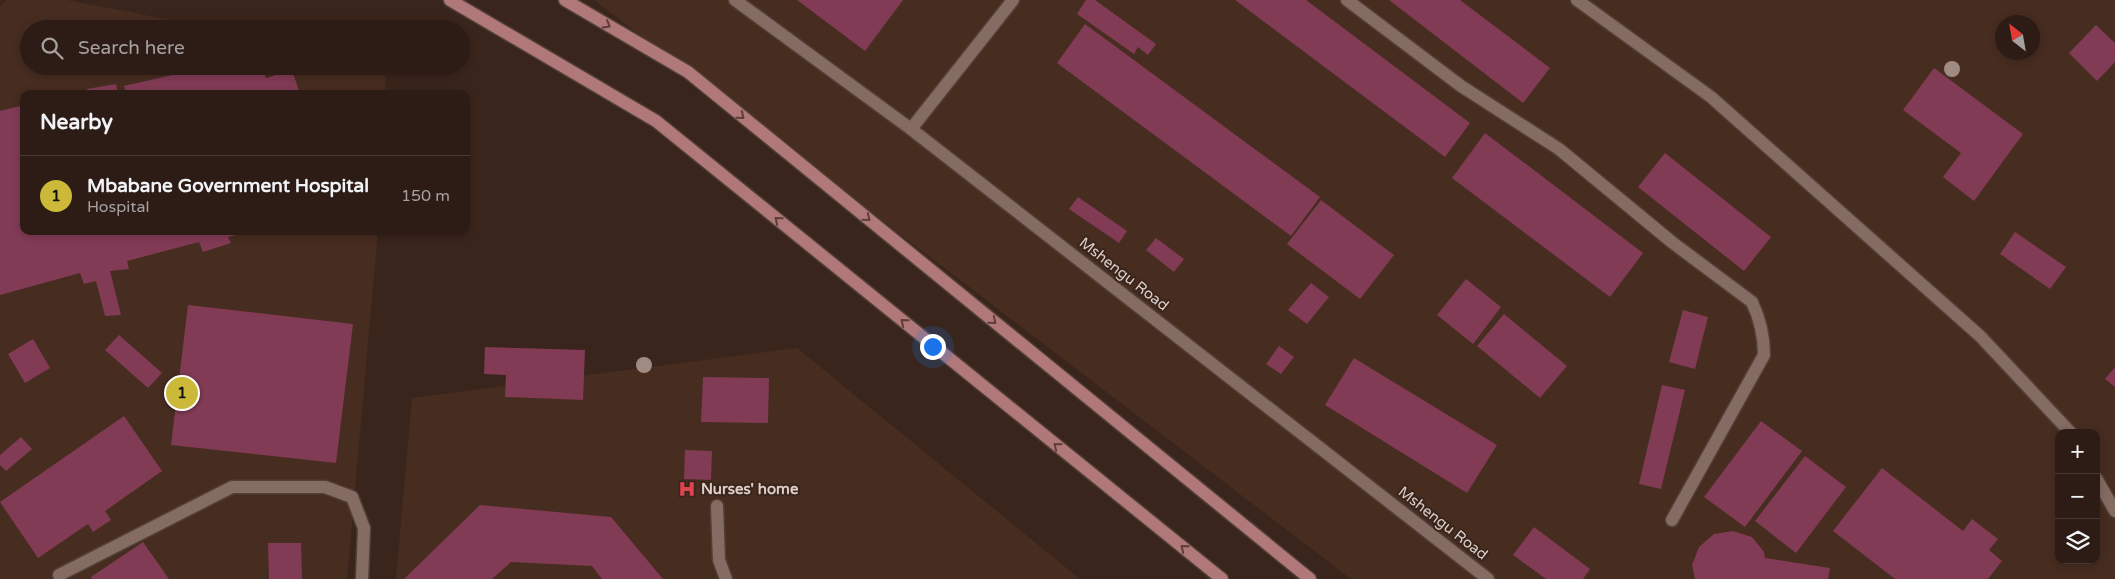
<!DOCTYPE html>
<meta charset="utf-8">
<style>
body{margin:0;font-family:"Varela Round",sans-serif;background:#382922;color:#f1f3f6}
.controls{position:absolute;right:15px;bottom:15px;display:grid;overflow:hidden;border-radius:10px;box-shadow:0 2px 8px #0003}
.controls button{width:45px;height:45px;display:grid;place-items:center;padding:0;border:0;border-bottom:1px solid #483a34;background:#2c1c15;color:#f1f3f6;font:25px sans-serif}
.compass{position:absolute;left:1995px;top:15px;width:45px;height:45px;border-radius:50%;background:#2c1c15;box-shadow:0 2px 8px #0003;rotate:329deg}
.you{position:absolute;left:932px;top:346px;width:18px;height:18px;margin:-12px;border:4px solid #fff;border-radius:50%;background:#1a73e8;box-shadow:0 0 0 8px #1a73e833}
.badge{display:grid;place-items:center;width:32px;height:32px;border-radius:50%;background:#ccb939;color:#111;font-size:16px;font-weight:700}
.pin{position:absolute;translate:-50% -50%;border:2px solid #fff;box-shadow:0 1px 5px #0006}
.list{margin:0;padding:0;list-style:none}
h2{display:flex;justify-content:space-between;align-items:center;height:65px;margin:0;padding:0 20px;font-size:21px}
h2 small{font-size:16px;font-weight:400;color:#a6a1a0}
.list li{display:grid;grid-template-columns:32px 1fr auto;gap:15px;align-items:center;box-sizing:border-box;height:80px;padding:0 20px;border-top:1px solid #483a34}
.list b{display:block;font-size:19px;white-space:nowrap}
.list p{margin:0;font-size:16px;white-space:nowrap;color:#a6a1a0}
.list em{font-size:16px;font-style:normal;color:#a6a1a0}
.icon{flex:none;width:28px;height:28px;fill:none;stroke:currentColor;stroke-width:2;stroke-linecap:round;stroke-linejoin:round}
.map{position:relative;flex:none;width:2115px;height:579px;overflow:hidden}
.search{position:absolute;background:#2c1c15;box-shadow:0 2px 8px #0003;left:20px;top:20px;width:450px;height:55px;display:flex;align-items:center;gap:12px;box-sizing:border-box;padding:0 18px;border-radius:28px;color:#a6a1a0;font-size:19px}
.panel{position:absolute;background:#2c1c15;box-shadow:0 2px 8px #0003;left:20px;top:90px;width:450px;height:145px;border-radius:10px}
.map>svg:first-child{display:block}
</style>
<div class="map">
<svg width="2115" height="579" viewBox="0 0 2115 579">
<rect width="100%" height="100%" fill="#3a251c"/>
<g fill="#472c20" fill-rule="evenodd">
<path d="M7,0H67L218,29H29V66H386L385,94H24V231H378L347,579H0V7Z"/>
<path d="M594,0H2115V579H1351ZM2002,22H2032V52H2002ZM2059,433H2096V560H2059Z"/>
<path d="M797,348L1080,579H396L412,398Z"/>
</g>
<g fill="#823b55">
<path d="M797,0H903L865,51Z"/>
<path d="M1086,0H1095L1156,44L1148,55L1138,47L1134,54L1077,14Z"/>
<path d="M1235,0H1306L1470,123L1445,157Z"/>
<path d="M1389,0H1460L1550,68L1523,103Z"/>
<path d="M1085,24L1320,197L1291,236L1057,63Z"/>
<path d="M2096,25L2115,43V62L2097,81L2069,53Z"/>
<path d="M183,66H194L198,72L219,66H261L266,78L292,70L300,94H126L124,86L181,73L179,68Z"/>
<path d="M1934,68L2023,134L1974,201L1943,177L1961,153L1903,110Z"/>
<path d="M116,84L118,94H89L87,89Z"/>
<path d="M24,105V231L249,232L228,237L231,243L203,252L199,242L127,261L129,269L110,271L121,315L105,316L96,281L84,284L80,273L0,295V111Z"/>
<path d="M1485,133L1643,253L1610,297L1452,178Z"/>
<path d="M1665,153L1771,237L1744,271L1638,187Z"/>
<path d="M1078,197L1127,231L1119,243L1069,209Z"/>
<path d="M1321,200L1394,255L1360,299L1287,244Z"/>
<path d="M2015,232L2066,267L2050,289L2000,254Z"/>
<path d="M1156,238L1184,259L1174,272L1146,250Z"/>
<path d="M1466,279L1501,307L1473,344L1437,315Z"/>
<path d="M1311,283L1329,297L1307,324L1288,310Z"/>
<path d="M188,305L353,324L336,463L171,445Z"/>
<path d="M1683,310L1708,317L1695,369L1669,362Z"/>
<path d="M1504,314L1567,366L1540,398L1477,346Z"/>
<path d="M119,335L162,373L148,388L105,350Z"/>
<path d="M33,339L50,368L25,383L8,354Z"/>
<path d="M1279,346L1294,357L1281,374L1266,364Z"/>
<path d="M485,347L585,350L583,400L505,397L506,375L484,374Z"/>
<path d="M1354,358L1497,445L1467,493L1325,405Z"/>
<path d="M2115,367V387L2105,379Z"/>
<path d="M703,377L769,378L768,423L701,422Z"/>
<path d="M1662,385L1685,390L1661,489L1639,484Z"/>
<path d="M124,416L162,471L105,511L111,520L93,532L88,524L38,558L0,502Z"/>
<path d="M1761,421L1802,451L1745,527L1704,497Z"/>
<path d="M21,437L32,449L6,471L0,465V455Z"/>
<path d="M685,450L712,451L711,480L684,479Z"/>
<path d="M1805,456L1846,487L1796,553L1755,521Z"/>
<path d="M1882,468L1963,531L1972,519L1998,539L1989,550L2002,561L1988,579H1895L1833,531Z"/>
<path d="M480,505L611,517L663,579H602L592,566L511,562L492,579H404Z"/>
<path d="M1534,527L1590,569L1583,579H1546L1513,555Z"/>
<path d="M1733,531L1752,537L1764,552L1765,558L1830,568L1828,579H1695L1692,565L1699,547L1714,534Z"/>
<path d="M143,542L169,579H92L91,577Z"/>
<path d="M268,543H301L302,579H269Z"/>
</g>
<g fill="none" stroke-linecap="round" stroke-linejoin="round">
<g stroke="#514038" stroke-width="15">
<g id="lane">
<path d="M735,0L911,129L1488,579"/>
<path d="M1347,0L1461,86L1559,149L1673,243L1752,302C1760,319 1764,336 1764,355L1672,520"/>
<path d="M911,129L1013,0"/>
<path d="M59,575L232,487H325L352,497L364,528L362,579"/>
</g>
</g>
<g stroke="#514038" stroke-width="15">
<g id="street">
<path d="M1577,0L1711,97L1980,336L2071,433"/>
<path d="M2096,478L2115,511"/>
<path d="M717,506L719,560L726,579"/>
</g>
</g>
<g stroke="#514038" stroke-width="15">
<g id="primary">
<path d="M450,0L656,121L1222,579"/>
<path d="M565,0L688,72L1310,579"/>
</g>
</g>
<use href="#lane" stroke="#856c62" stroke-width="12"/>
<use href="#street" stroke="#856c62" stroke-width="12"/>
<use href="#primary" stroke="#b17879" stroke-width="12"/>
</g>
<g fill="#a08b82">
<circle cx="1952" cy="69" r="8"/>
<circle cx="644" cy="365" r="8"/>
</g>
<defs><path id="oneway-chevron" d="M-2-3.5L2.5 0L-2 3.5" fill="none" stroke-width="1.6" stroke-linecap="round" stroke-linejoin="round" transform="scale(1.25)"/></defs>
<g stroke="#5e3e38">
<use href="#oneway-chevron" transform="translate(607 25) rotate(30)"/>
<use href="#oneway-chevron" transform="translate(741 116) rotate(39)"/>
<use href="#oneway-chevron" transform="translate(867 218) rotate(39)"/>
<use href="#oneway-chevron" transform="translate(778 220) rotate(-141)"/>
<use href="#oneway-chevron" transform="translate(993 321) rotate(39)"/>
<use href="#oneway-chevron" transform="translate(904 322) rotate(-141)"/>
<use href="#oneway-chevron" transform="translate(1057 446) rotate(-141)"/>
<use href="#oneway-chevron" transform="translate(1184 548) rotate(-141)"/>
</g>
<defs>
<g id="hospital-bare" transform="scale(1.35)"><path d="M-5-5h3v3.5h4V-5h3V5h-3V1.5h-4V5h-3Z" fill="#e0444e" stroke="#3a251c" stroke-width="2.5" paint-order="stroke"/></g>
</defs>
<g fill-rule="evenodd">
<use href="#hospital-bare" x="687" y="489"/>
</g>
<g text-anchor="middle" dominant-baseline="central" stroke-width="4" stroke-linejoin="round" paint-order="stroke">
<g font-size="15" fill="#dccec8" stroke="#3a251c">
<text transform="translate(1124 274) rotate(38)">Mshengu Road</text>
<text transform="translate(1443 523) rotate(38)">Mshengu Road</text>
</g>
<g font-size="15" font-weight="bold" fill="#dccec8" stroke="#3a251c" text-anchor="start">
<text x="701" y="489">Nurses' home</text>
</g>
</g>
</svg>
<div class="controls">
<button>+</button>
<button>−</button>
<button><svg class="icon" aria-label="layers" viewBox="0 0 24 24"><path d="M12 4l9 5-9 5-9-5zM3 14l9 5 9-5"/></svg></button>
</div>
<svg class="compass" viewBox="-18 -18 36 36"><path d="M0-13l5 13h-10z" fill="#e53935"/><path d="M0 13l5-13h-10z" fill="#a6a1a0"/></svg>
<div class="you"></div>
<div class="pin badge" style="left:182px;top:393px">1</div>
<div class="search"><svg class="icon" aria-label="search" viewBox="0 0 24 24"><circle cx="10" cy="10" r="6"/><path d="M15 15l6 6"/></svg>Search here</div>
<section class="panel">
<h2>Nearby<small></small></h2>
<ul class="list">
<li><span class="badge">1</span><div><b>Mbabane Government Hospital</b><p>Hospital</p></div><em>150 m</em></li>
</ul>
</section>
</div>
